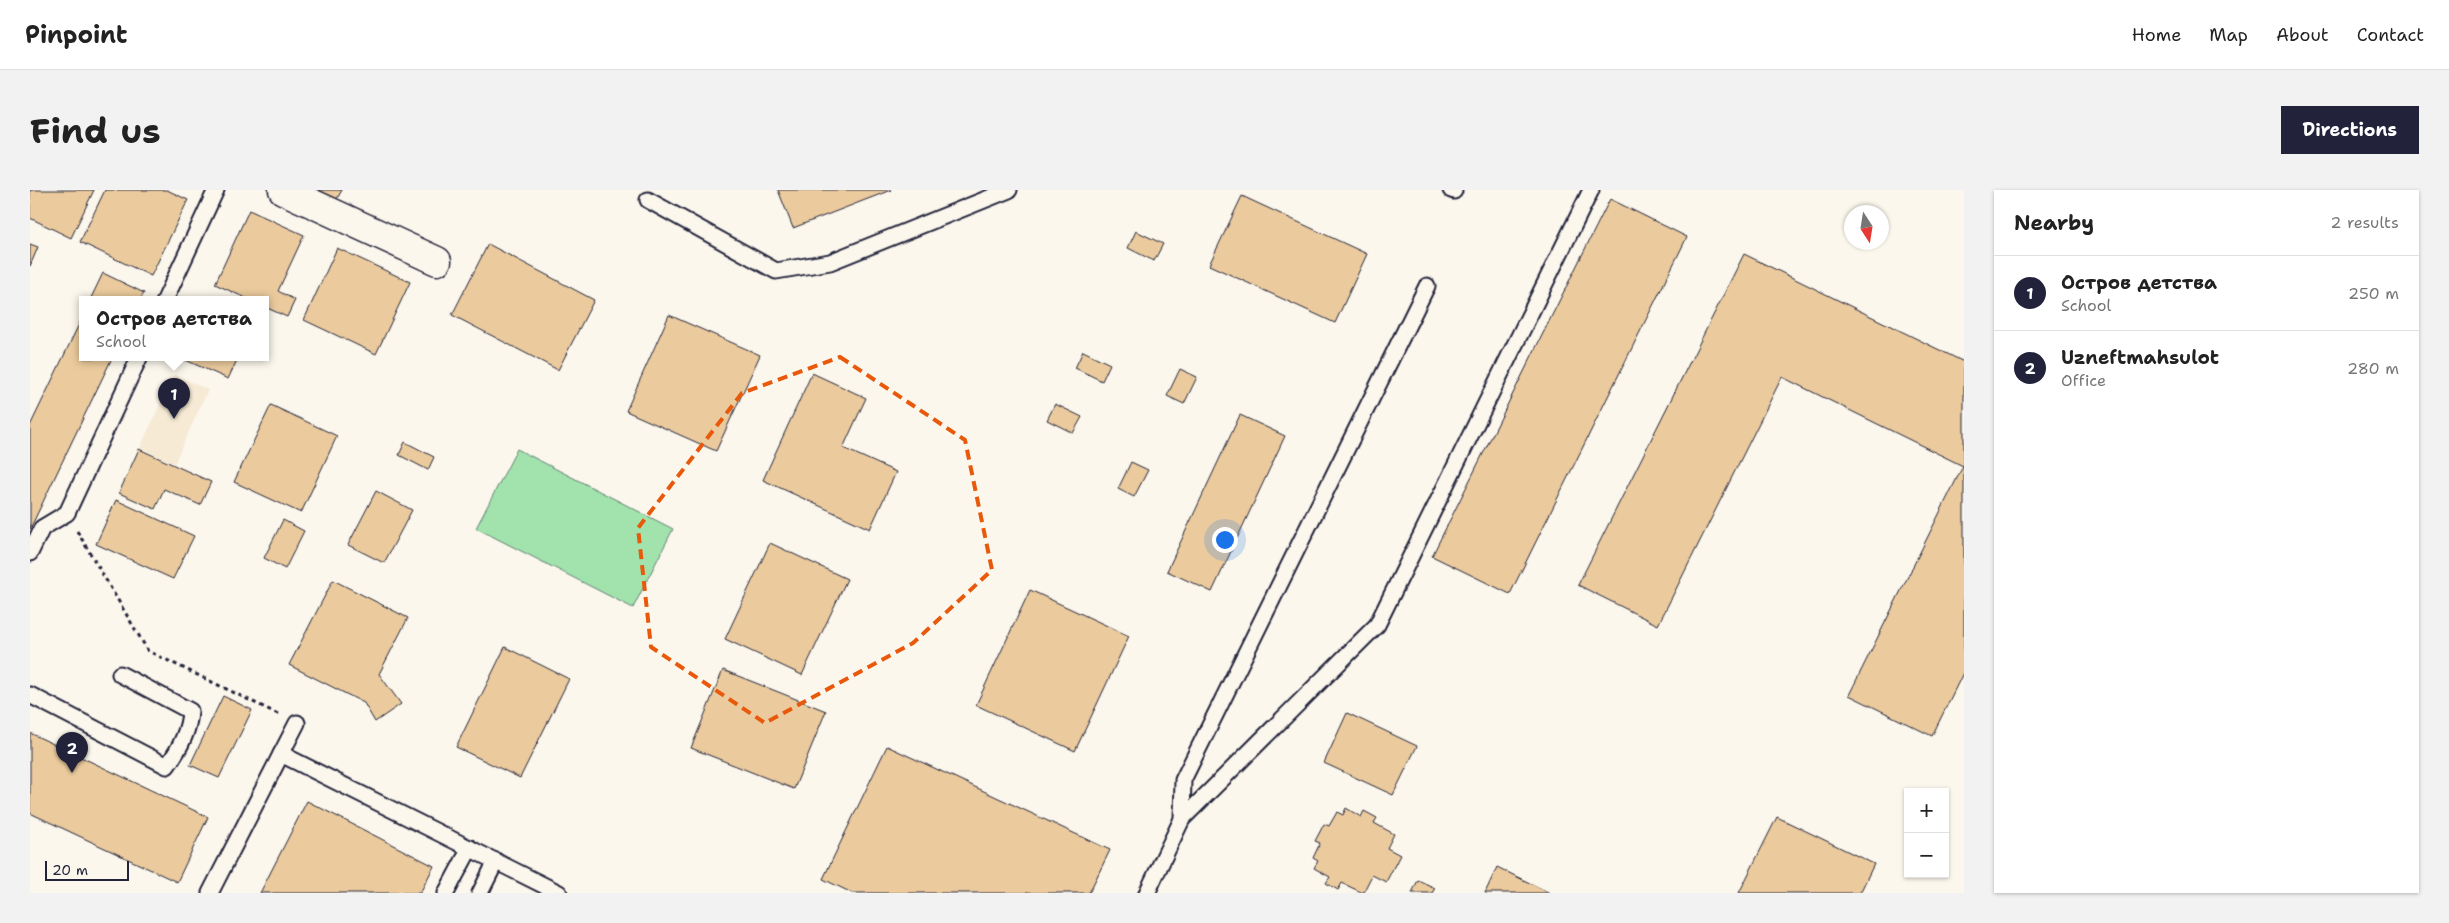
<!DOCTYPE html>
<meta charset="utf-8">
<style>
body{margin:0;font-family:"Shantell Sans",sans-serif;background:#f2f2f2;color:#222}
.controls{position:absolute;right:15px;bottom:15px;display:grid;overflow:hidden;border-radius:0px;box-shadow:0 1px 4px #0004}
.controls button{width:45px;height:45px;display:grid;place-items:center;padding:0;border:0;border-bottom:1px solid #e0e0e0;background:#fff;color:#222;font:25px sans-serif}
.compass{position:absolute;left:1814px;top:15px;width:45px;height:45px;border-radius:50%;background:#fff;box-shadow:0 1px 4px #0004;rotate:168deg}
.scale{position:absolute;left:15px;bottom:12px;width:84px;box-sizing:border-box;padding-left:5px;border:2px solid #22223b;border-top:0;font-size:14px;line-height:18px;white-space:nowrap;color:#22223b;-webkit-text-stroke:4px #fbf7ec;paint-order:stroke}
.you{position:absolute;left:1194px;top:349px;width:18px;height:18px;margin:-12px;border:4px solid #fff;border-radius:50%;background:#1a73e8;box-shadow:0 0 0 8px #1a73e833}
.badge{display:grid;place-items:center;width:32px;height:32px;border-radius:50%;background:#22223b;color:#fff;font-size:16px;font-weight:700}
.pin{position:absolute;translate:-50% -41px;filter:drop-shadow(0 1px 2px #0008)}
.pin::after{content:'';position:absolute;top:26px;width:18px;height:15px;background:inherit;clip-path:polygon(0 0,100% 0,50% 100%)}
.popup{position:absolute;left:49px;top:106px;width:190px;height:65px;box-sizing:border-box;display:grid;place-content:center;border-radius:0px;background:#fff;filter:drop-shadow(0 1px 4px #0005);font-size:16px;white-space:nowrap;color:#767676}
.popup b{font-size:19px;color:#222}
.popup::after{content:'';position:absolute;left:50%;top:100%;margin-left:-10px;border:10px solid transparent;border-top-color:#fff}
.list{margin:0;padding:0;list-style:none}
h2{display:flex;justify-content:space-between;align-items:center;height:65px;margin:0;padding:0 20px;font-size:21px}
h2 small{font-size:16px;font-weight:400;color:#767676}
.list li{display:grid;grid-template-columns:32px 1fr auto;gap:15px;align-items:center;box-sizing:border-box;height:75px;padding:0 20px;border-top:1px solid #e0e0e0}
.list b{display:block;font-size:19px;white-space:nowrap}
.list p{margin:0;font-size:16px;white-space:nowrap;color:#767676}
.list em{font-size:16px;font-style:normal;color:#767676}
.map{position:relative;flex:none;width:1934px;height:703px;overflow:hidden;border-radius:0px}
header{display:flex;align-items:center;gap:30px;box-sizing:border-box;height:70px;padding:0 25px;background:#fff;border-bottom:1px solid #e0e0e0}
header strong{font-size:24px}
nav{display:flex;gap:28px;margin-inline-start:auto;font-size:18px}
.intro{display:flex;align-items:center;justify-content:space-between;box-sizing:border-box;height:120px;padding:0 30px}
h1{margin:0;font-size:35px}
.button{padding:12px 22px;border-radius:0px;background:#22223b;color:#fff;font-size:18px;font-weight:700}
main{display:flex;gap:30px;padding:0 30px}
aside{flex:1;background:#fff;border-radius:0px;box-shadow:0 1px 4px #0004}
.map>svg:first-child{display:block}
</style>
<header>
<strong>Pinpoint</strong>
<nav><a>Home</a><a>Map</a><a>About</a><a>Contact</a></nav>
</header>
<div class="intro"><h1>Find us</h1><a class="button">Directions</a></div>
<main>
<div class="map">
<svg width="1934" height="703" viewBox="0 0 1934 703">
<rect width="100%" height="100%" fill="#fbf7ec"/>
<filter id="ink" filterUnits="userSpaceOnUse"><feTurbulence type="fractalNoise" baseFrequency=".02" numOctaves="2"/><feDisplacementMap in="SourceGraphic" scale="10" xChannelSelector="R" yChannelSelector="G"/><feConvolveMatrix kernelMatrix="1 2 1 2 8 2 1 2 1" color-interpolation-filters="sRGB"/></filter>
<g filter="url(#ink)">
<path fill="#f6ead4" d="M144,184L178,200L144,274L110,258Z"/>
<path fill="#a2e2ac" stroke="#628274" d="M487,259L643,339L603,418L446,338Z"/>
<g fill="#ebcb9d" stroke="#22223b">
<path d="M0,0H64L41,48L0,28Z"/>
<path d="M75,0H137L158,10L121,86L50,52Z"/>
<path d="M279,0H312L304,14Z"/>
<path d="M748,0H861L763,38Z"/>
<path d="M1212,6L1337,64L1305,133L1179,75Z"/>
<path d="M1580,9L1657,47L1480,404L1402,366Z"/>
<path d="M219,20L274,45L248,101L265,110L257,127L235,117V110H220L185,94Z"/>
<path d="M1106,41L1133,54L1124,71L1098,58Z"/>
<path d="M0,54L8,57L0,76Z"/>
<path d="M458,54L564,110L528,180L422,125Z"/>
<path d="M307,58L380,92L346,164L274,130Z"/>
<path d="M1714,64L1934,172V481L1902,546L1819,505L1933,276L1752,187L1628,435L1548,395Z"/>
<path d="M73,83L114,103L110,110H60Z"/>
<path d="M639,125L730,165L686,261L596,221Z"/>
<path d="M53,126V168H82L0,339V236Z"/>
<path d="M1053,161L1080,174L1072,191L1045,178Z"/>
<path d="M151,168H208L198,189Z"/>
<path d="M1150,179L1167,187L1154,214L1137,206Z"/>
<path d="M782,183L836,208L813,258L866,282L840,339L733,290Z"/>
<path d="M1025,214L1052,227L1043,243L1017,230Z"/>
<path d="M241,215L307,246L271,323L204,292Z"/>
<path d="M1210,225L1255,246L1182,402L1137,381Z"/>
<path d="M375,252L404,267L398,280L369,265Z"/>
<path d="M109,259L181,292L170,315L134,299L125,319L89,303Z"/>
<path d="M1101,272L1118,280L1104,307L1088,299Z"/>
<path d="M346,301L382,320L354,373L318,355Z"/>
<path d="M86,310L164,346L143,389L66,354Z"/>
<path d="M253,330L274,341L255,379L234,368Z"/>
<path d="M740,353L817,389L772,485L695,449Z"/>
<path d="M303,390L378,428L349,484L371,514L345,532L334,513L259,475Z"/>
<path d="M1000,400L1099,446L1045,561L946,515Z"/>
<path d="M475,457L539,489L490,588L426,557Z"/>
<path d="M693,480L796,521L764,599L661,558Z"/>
<path d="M193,506L222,520L189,588L160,575Z"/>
<path d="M1317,523L1387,556L1363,605L1294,573Z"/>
<path d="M0,543L178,627L147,692L0,623Z"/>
<path d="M857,556L1080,660L1059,703H822L793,689Z"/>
<path d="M277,611L404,676L390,703H230Z"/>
<path d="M1316,618L1331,627L1334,621L1347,628L1344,633L1364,644L1357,658L1370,665L1356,692L1342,685L1333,703L1312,693L1308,700L1296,693L1300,687L1284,678L1288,671L1283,668L1290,653L1285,651L1294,634L1299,636L1307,622L1313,625Z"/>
<path d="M1747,627L1844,674L1830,703H1709Z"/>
<path d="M1467,677L1520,703H1455Z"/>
<path d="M1388,690L1405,698L1402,703H1382Z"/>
</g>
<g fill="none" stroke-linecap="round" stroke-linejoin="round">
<g stroke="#22223b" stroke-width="19">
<g id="lane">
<path d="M1421,0L1424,1"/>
<path d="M618,10L746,81L800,72L979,0"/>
<path d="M135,110L186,0"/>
<path d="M0,363L12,338L37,323L109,168"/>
<path d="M0,505L137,576C149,560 159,541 160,521L90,484"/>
<path d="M251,564L529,703"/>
<path d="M1152,629L1153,590L1397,96"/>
<path d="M180,703L267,533"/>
<path d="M416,703L440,658"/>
<path d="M450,703L466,671"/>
<path d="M1117,703L1152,629L1347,435L1561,0"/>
</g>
</g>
<g stroke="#22223b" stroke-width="31">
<path id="street" d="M253,0L407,71"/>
</g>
<path stroke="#22223b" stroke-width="3" stroke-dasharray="4 4" stroke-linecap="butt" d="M47,341L118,461L248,524"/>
<use href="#lane" stroke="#fbf7ec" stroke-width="15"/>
<use href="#street" stroke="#fbf7ec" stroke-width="28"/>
</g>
</g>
<path fill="none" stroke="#e8590c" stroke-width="4" stroke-dasharray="10 6" stroke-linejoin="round" d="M810,167L935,250L962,380L883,453L735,533L621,457L608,338L712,203Z"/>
</svg>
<div class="controls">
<button>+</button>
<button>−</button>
</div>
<svg class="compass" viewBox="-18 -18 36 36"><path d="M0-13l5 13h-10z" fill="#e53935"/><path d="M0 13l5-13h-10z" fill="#767676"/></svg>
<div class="scale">20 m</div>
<div class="you"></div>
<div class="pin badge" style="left:144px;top:229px">1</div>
<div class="popup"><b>Остров детства</b>School</div>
<div class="pin badge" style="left:42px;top:583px">2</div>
</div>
<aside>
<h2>Nearby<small>2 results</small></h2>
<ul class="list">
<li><span class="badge">1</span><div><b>Остров детства</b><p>School</p></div><em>250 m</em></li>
<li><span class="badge">2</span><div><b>Uzneftmahsulot</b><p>Office</p></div><em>280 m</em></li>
</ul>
</aside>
</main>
